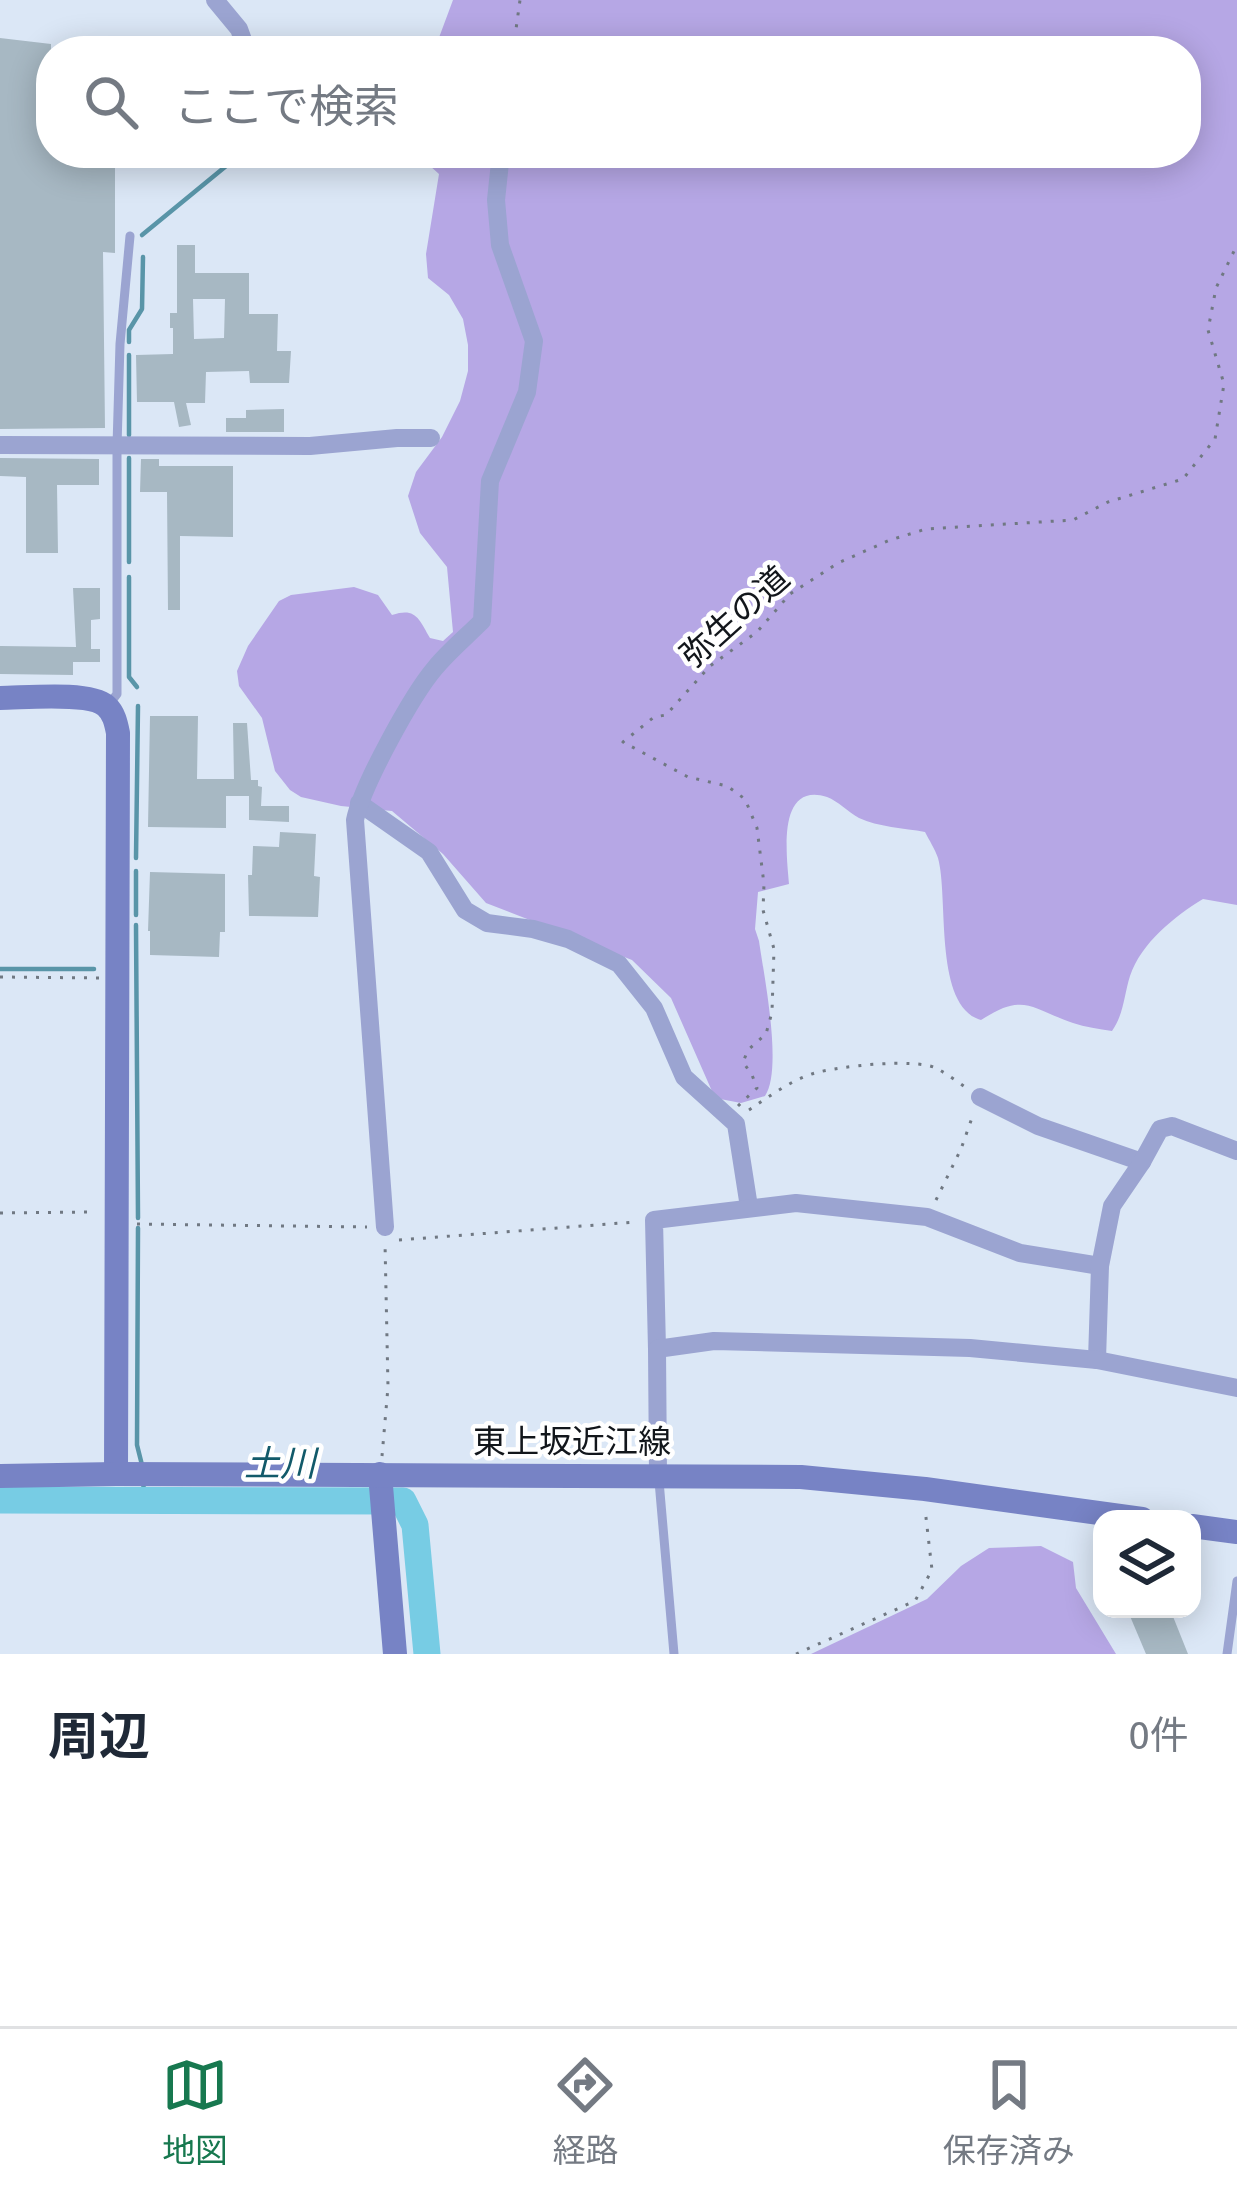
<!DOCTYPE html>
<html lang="ja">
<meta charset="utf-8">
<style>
body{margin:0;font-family:"Fira Sans","Noto Sans JP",sans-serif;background:#f2f2f3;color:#1f2937}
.controls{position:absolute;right:36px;bottom:36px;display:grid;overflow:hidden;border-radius:24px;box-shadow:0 6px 30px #0003}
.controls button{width:108px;height:108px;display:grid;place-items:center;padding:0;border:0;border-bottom:3px solid #e0e1e3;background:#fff;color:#1f2937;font:60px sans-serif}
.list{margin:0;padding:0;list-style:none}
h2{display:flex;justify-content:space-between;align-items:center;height:156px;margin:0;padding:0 48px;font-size:51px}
h2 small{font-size:39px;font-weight:400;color:#747a83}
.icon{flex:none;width:66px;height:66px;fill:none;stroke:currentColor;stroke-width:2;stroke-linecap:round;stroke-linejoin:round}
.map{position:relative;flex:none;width:1237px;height:1654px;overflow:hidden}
.search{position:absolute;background:#fff;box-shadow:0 6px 30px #0003;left:36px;right:36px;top:36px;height:132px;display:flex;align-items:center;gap:30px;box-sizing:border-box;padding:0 42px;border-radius:48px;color:#747a83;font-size:45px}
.sheet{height:372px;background:#fff}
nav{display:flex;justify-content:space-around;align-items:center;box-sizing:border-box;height:168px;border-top:3px solid #e0e1e3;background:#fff;font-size:33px;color:#747a83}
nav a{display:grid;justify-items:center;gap:6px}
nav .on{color:#17784f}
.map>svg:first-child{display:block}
</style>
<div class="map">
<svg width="1237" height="1654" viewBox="0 0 1237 1654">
<rect width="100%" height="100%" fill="#dbe7f6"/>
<g fill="#b6a7e5">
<path d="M453,0H1237V905L1203,899C1175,916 1141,943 1130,976C1124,995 1124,1014 1112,1031C1099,1029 1085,1027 1073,1023C1030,1008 1024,992 981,1020C933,1006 949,898 938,858C935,849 929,840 925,832C904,828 878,827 859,818C848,812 838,801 827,797C776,781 787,857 789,884L758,892L755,929L759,941C764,976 783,1069 765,1096L741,1103L715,1098L671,998L632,960L486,903L443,854L392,811L341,806L301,797L290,790L275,771L262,718L239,686L237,671L248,646L279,601L291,595L354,587L378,595L392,615C416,607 419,619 430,638L443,641L453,632L447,567L420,533L408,496L416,472L442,437L460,401L468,371V345L463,319L449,295L428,278L426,254L439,174L429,165L400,153H1186V51H434Z"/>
<path d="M1041,1546L1073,1562L1076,1588L1116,1654H811L927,1599L961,1566L989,1548Z"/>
</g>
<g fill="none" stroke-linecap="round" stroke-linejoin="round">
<g stroke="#5995a8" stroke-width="4.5">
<path d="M142,235L231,162"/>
<path d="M129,342V330L142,309L143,257"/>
<path d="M129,355V435"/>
<path d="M129,562V458"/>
<path d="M129,577V677L137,687"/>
<path d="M136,858L138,706"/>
<path d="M136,871V915"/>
<path d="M136,925L138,1218"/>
<path d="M0,969H94"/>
<path d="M138,1228L137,1445L142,1465"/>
<path d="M143,1482L145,1500"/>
</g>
<path stroke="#77cce4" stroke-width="27" d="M0,1500L403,1501L415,1525L427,1654"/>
</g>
<g fill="#a7b8c3" fill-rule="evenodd">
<path d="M0,38L51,44V153H115V253L103,252L105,428L0,429Z"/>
<path d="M177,245H195V273H249V314H278L277,351H291L289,383H250L249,371L206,372L205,403H186L191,425L179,427L174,402H137L136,355L173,354V328H170V313H177ZM193,299H225L224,338L194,339Z"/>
<path d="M284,409V432H226V418H246V410Z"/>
<path d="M0,458L99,459V485H57L58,553H26V477L0,476Z"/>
<path d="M141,459H159V466H233V537L180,536V610H168L167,492H140Z"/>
<path d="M73,588H100V619L91,620V649H100V662H73V675L0,674V646L76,647Z"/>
<path d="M150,716H198L197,779H234L233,723H247L251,780H258V786L262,787L261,806H289V822L249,820V796H226V828L148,827Z"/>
<path d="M280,832L316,834L314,876L320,877L318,917L249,916L248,875H252L253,846L279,847Z"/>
<path d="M150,872L225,874V932H220L219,957L150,955V931H148Z"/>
<path d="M1127,1609H1170L1188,1654H1146Z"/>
</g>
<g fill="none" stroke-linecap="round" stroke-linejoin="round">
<g stroke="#707882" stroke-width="3" stroke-dasharray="3 9" stroke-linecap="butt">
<path d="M513,51L520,0"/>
<path d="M0,977L100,978"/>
<path d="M738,1106L757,1088L752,1075L743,1062L748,1050L766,1034L772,1012L774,949L763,910L764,884L757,828L745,799L727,786L688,777L623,742L654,717L666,715L710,666L757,632L790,594L838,563L890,540L926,529L1073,520L1108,502L1183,479L1215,439L1224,384L1208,330L1216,288L1237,245"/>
<path d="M749,1110C770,1096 791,1080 815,1073C840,1066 914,1058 936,1068C947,1074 958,1082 968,1089"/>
<path d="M936,1200L961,1149L973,1115"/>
<path d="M0,1213L94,1212"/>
<path d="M137,1224L367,1227"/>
<path d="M399,1240L635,1222"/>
<path d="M382,1456L388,1387L385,1243"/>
<path d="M796,1654L915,1601L932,1570L925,1509"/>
</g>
<g stroke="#9ba4d1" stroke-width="9">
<path d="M107,707L117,694V446L120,344L130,236"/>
<path d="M659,1481L674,1654"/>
<path d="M1227,1654L1237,1581"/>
</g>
<g stroke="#9ba4d1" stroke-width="18">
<path d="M215,0L239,29L247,51"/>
<path d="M0,445L310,446L397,438H431"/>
<path d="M359,803L429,852L465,910L487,923L533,929L568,939L619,964L654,1008L684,1077L736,1124L749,1207"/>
<path d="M980,1097L1038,1126L1142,1162"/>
<path d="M385,1227L355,820C362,786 412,695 435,668C449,651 466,637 482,621L490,481L527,392L534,341L500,245L496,200L501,153"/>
<path d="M657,1349L654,1220L796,1203L927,1217L1020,1253L1100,1266"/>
<path d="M1097,1360L1100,1266L1112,1206L1142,1162L1160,1129L1172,1126L1237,1151"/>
<path d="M658,1476L657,1349L714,1341L970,1348L1097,1360L1237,1388"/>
</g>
<g stroke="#7783c5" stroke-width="24">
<path d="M0,698C24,698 89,691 106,706C114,713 116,723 118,733L116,1474"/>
<path d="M380,1474L395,1654"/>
<path d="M0,1476L116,1474L801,1477L925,1489L1142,1519"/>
<path d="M1192,1526L1237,1532"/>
</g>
</g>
<g text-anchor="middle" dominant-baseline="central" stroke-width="9" stroke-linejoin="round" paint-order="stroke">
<g font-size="33" fill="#12161b" stroke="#fff">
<text transform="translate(735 617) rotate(-42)">弥生の道</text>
<text x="572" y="1442">東上坂近江線</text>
</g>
<g font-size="36" font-style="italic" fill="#125a6a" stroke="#fff">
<text x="280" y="1464">土川</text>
</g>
</g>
</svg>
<div class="controls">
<button><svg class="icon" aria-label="layers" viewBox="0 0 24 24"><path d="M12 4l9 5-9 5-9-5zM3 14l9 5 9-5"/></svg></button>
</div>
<div class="search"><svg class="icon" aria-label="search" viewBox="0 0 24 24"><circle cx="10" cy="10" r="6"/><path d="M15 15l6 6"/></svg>ここで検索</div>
</div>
<section class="sheet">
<h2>周辺<small>0件</small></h2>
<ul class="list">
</ul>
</section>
<nav>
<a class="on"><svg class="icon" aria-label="map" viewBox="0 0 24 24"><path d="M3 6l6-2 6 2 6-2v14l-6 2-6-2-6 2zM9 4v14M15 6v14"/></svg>地図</a>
<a><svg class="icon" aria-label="directions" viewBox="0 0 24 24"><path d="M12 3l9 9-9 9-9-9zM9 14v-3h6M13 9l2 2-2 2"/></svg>経路</a>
<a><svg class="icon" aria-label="saved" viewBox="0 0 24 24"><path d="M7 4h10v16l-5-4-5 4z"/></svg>保存済み</a>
</nav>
